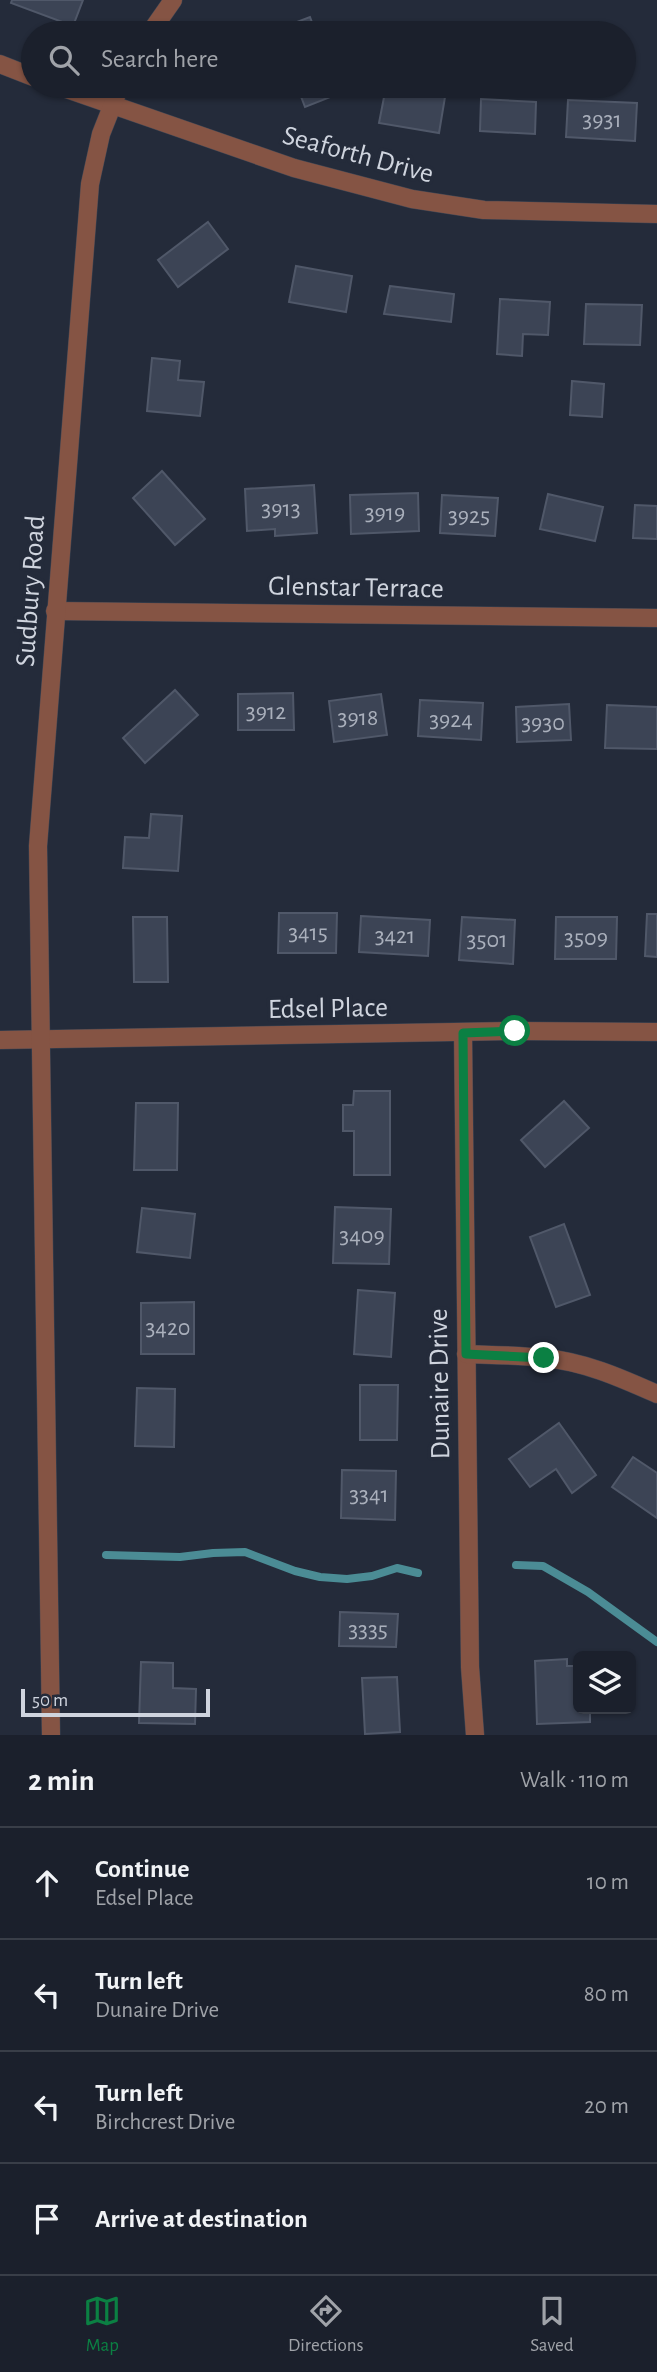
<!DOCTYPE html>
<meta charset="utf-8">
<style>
body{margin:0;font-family:"Alegreya Sans",sans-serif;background:#242834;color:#f1f3f6}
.controls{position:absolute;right:21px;bottom:21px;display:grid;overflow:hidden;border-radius:10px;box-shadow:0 2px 5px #0004}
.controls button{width:63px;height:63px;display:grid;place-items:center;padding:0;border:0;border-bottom:2px solid #393e48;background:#1b202c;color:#f1f3f6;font:35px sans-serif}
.scale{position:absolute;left:21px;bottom:18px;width:189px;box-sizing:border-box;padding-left:7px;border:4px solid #cfd4de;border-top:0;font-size:19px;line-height:24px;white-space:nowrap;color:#cfd4de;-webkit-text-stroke:5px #242b3a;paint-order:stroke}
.stop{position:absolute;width:21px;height:21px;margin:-16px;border:5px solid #0b8043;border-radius:50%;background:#fff}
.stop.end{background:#0b8043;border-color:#fff;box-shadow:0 2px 7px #0008}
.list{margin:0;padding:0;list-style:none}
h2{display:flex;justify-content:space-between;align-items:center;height:91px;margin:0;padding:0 28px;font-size:30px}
h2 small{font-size:23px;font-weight:400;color:#a0a3a9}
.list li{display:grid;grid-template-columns:46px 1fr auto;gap:21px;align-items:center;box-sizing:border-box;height:112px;padding:0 28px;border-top:2px solid #393e48}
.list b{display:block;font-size:26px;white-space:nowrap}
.list p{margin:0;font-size:23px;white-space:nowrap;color:#a0a3a9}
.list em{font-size:23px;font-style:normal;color:#a0a3a9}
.icon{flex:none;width:38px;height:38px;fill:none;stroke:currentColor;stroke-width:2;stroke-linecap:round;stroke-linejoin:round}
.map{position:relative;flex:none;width:657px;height:1735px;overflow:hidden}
.search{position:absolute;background:#1b202c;box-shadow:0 2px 5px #0004;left:21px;right:21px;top:21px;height:77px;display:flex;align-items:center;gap:18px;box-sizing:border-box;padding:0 24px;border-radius:38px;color:#a0a3a9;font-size:26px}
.sheet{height:539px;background:#1b202c}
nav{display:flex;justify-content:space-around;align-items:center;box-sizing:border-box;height:98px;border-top:2px solid #393e48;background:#1b202c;font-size:19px;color:#a0a3a9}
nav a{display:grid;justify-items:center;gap:4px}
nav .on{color:#0b8043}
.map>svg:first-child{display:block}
</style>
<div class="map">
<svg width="657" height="1735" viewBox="0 0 657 1735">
<rect width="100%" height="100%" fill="#242b3a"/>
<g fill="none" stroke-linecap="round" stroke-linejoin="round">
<g stroke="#4b8c95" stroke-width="8">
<path d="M106,1555L180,1557L213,1553L245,1552L295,1571L320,1577L347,1579L372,1576L397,1568L418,1573"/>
<path d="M516,1565L543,1566L588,1592L657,1642"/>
</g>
</g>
<g fill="#3c4455" stroke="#505869" stroke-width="2">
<path d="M12,0H83L73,26L11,3Z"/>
<path d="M310,17L316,33H279L278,29Z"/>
<path d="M297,86H335L338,94L305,107Z"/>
<path d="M386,87L445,97L439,133L379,123Z"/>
<path d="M481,99L536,102L535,134L480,131Z"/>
<path d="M568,100L637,103L635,141L566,137Z"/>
<path d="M208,222L228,249L178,287L158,260Z"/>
<path d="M296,266L352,276L346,312L289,302Z"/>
<path d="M390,286L454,294L451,322L384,314Z"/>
<path d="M500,299L550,302L548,335L523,334L522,356L497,354Z"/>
<path d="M586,304L642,305L640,345L584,344Z"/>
<path d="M152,358L180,361L178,380L204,382L200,416L147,411Z"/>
<path d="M572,381L604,384L602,417L570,415Z"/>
<path d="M162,471L205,519L175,545L133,498Z"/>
<path d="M314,485L317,533L275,536V529L247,531L245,489Z"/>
<path d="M418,493L419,531L351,534L350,495Z"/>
<path d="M548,494L603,507L595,541L540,529Z"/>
<path d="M442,495L498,498L495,536L440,533Z"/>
<path d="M635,505L657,506V539L633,538Z"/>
<path d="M175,690L198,715L145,763L123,738Z"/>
<path d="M293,693L294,730H238V694Z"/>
<path d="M381,694L387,735L334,742L329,701Z"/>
<path d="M420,700L483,703L481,740L418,736Z"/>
<path d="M569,704L571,740L517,742L516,707Z"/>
<path d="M607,705L657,707V749L605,748Z"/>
<path d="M151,814L182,816L178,871L123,868L125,837L149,838Z"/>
<path d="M279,913H337L336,953H278Z"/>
<path d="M647,914H657V957L645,956Z"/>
<path d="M361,916L430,920L428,956L359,952Z"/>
<path d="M133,917H167L168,982H134Z"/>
<path d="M462,917L515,920L513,964L459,960Z"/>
<path d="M556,917H617L616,959H555Z"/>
<path d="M354,1091H390V1175H354V1131H343V1105H353Z"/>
<path d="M564,1101L589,1128L545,1167L521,1140Z"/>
<path d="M136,1103H178L177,1170H134Z"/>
<path d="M335,1207L391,1209L389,1264L333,1263Z"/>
<path d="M142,1208L195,1214L190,1258L137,1252Z"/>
<path d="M564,1224L590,1295L556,1307L530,1237Z"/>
<path d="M358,1290L395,1293L391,1357L354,1354Z"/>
<path d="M194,1302V1354H141V1303Z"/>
<path d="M360,1385H398L397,1440H360Z"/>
<path d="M137,1388L175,1389L174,1447L135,1446Z"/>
<path d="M559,1423L596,1475L572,1493L556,1469L530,1487L509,1459Z"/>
<path d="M633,1457L657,1473V1518L612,1487Z"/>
<path d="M342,1470L396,1471L395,1520L341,1518Z"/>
<path d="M340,1612L398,1614L396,1647L339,1646Z"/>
<path d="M567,1659V1666H578V1709H590V1722L537,1724L535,1661Z"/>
<path d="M141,1662L173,1663V1688L196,1689L195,1724L139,1723Z"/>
<path d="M397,1677L400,1732L365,1734L362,1678Z"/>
</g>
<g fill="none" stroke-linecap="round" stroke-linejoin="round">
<g stroke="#3f4654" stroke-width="19">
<g id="minor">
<path d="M150,33L173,0"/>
<path d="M0,64L33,77"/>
<path d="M58,86L294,168L412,199L484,210L657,214"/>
<path d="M55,611L657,618"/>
<path d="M463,1033L470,1667L475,1735"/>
<path d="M0,1040L515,1031L657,1032"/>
<path d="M466,1354C491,1355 517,1355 543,1358C583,1361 621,1378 657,1394"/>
<path d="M51,1735L38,846L90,184L101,134L120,86"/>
</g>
</g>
<use href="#minor" stroke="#855444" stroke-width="18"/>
</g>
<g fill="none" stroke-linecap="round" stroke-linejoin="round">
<path stroke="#0b8043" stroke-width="9" d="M515,1031L463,1033L466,1354L544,1358"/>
</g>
<g text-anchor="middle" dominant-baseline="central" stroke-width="7" stroke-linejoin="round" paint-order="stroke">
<g font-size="24" fill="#aab0bc">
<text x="602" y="120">3931</text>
<text x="281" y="509">3913</text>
<text x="385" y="513">3919</text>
<text x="469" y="516">3925</text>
<text x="266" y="712">3912</text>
<text x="358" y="718">3918</text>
<text x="451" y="720">3924</text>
<text x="543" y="723">3930</text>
<text x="308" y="933">3415</text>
<text x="395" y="936">3421</text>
<text x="586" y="938">3509</text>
<text x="487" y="940">3501</text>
<text x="362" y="1236">3409</text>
<text x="168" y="1328">3420</text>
<text x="369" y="1495">3341</text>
<text x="368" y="1630">3335</text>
</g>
<g font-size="28" fill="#cfd4de" stroke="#242b3a">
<text transform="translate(358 155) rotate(15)">Seaforth Drive</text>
<text transform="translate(356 588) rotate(1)">Glenstar Terrace</text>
<text transform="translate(31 591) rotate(-86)">Sudbury Road</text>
<text transform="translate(328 1009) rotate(-1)">Edsel Place</text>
<text transform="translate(440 1384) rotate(-91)">Dunaire Drive</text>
</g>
</g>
</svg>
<div class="controls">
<button><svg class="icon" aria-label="layers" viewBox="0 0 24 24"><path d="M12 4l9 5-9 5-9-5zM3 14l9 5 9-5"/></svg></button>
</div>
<div class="scale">50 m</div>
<div class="stop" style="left:515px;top:1031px"></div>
<div class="stop end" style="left:544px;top:1358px"></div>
<div class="search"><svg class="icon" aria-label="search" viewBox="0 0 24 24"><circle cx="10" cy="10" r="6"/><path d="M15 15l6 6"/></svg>Search here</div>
</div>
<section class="sheet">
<h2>2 min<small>Walk · 110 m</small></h2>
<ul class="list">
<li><svg class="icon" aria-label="ahead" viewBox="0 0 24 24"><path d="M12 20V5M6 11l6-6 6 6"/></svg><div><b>Continue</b><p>Edsel Place</p></div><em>10 m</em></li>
<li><svg class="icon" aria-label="left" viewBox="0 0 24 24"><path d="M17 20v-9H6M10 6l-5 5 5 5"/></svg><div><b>Turn left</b><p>Dunaire Drive</p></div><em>80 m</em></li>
<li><svg class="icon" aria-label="left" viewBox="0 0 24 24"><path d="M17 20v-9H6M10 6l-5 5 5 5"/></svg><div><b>Turn left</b><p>Birchcrest Drive</p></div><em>20 m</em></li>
<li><svg class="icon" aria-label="arrive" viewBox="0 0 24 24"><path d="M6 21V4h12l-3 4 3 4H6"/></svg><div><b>Arrive at destination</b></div></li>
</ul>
</section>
<nav>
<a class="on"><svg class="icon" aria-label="map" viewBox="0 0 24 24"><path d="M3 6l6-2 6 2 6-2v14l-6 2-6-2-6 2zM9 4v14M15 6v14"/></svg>Map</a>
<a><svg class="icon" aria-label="directions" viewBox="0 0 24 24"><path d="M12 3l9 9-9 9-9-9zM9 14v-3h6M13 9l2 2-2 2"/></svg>Directions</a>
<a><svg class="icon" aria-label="saved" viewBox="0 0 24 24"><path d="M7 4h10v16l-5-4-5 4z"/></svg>Saved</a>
</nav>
